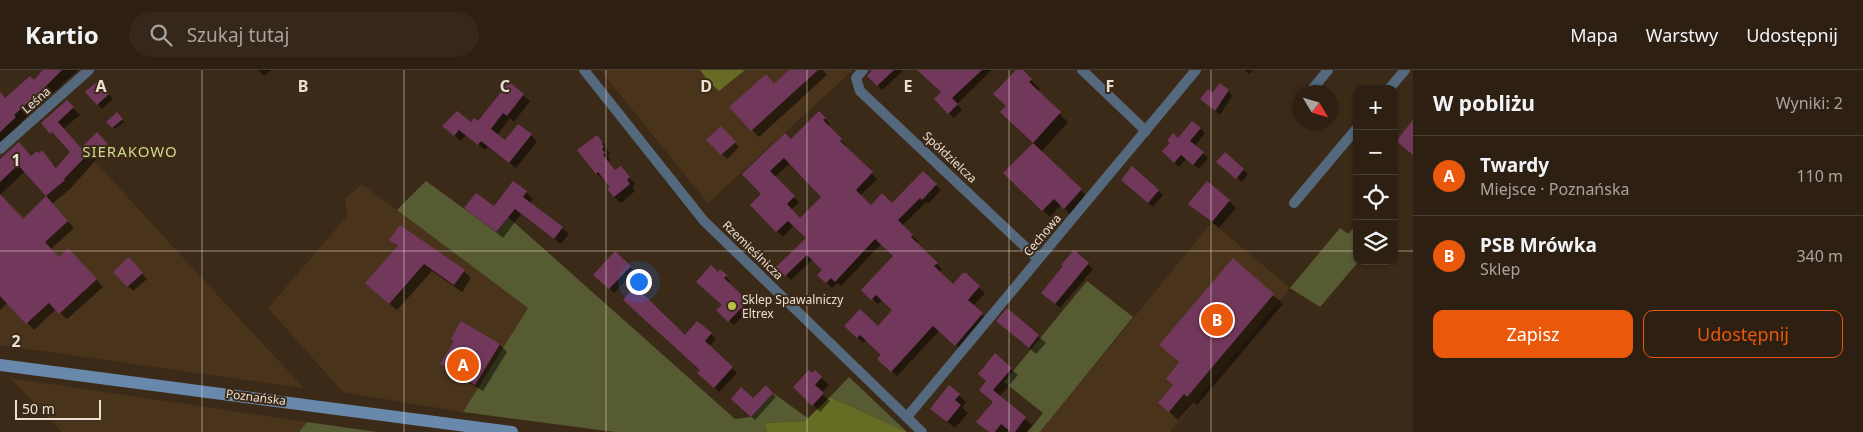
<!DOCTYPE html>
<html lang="pl">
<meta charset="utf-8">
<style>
body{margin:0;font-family:"Noto Sans",sans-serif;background:#35281b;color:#f1f3f6}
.controls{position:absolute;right:15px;top:15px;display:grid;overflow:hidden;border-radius:10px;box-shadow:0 1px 4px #0004}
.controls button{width:45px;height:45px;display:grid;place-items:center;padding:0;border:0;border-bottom:1px solid #483e32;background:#2d2012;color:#f1f3f6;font:25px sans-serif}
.compass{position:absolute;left:1293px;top:15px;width:45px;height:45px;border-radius:50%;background:#2d2012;box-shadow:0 1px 4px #0004;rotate:128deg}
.scale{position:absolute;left:15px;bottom:12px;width:86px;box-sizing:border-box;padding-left:5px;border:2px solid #ebdfd4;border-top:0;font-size:14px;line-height:18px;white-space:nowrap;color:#ebdfd4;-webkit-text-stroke:4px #3c2a18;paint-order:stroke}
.you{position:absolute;left:638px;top:211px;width:18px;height:18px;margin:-12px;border:4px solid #fff;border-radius:50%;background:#1a73e8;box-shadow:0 0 0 8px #1a73e833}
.badge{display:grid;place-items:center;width:32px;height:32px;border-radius:50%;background:#ea580c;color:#fff;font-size:16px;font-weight:700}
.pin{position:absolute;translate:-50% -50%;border:2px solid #fff;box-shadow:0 1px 5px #0006}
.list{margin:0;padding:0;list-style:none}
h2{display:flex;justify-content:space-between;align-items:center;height:65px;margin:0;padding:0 20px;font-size:21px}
h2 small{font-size:16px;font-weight:400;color:#a7a39f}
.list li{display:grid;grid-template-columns:32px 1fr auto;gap:15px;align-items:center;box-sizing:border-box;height:80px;padding:0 20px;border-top:1px solid #483e32}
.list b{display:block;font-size:19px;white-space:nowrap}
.list p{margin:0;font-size:16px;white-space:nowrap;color:#a7a39f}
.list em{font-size:16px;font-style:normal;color:#a7a39f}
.actions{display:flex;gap:10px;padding:15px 20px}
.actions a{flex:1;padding:11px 0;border:1px solid #ea580c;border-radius:10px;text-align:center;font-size:18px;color:#ea580c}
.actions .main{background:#ea580c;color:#fff}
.icon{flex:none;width:28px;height:28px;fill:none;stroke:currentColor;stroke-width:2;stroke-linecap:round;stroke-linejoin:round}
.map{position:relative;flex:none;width:1413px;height:362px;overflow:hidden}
header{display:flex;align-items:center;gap:30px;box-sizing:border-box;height:70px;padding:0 25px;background:#2d2012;border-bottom:1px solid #483e32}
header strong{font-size:24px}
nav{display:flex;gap:28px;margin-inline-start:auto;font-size:18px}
.search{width:350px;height:45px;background:#35281b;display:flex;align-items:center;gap:12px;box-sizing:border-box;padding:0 18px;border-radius:28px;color:#a7a39f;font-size:19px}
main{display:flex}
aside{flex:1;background:#2d2012}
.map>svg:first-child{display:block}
</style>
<header>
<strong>Kartio</strong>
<div class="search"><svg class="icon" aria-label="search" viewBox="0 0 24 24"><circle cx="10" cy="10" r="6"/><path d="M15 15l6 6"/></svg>Szukaj tutaj</div>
<nav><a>Mapa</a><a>Warstwy</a><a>Udostępnij</a></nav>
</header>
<main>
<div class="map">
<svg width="1413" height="362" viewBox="0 0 1413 362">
<rect width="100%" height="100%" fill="#3c2a18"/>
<g fill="#4a331b">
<path d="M600,0H853L708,133Z"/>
<path d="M89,85L211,218L304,318L0,275V145L11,134L25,149Z"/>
<path d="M362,114L528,238L463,342L343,322L268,238L347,146L345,129Z"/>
<path d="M1212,152L1290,218L1170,362H1040Z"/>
<path d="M10,308L307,352L299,362H62Z"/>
</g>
<g fill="#575b32">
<path d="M426,111L496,162L508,147L735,349L751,347L773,323L809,349L805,351L764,353L767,362H615L463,342L528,238L397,140Z"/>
<path d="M1355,156L1357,157V191H1359L1320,237L1290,218L1340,158L1348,164Z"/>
<path d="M1087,211L1133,247L1040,362H1028L1043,343L1004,312Z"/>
<path d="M849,307L907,362L830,327Z"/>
<path d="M307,352L377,362H299Z"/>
</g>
<g fill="#676c25">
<path d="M700,0H745L719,21L710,13Z"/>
<path d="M830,327L907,362H767L764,353L805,351Z"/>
</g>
<g fill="#0007" fill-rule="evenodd">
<path d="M45,0H78L20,53L22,54L0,76V30L5,29L34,11Z"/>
<path d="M258,0H272L264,6Z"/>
<path d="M791,0H823L827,5L759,67L731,37L774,15Z"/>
<path d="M875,0H902L903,1L882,20L869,6Z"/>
<path d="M918,0H992L957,34L962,40L954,48L936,29L942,23Z"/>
<path d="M1018,0H1021L1040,19L1037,22L1068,52L1041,82L1088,127L1071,145L1061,135L1050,147L1005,103L1034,73L1002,42L1007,36Z"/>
<path d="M1244,0H1254L1249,4Z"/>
<path d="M509,14L530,31L514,52L510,48L497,65L505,72L531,65L537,72L516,98L488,77L485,80L466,65L461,71L450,62L471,53H478Z"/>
<path d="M102,17L113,29L102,39L97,34Z"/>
<path d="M1228,21L1232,26L1220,45L1207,34L1212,25Z"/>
<path d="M67,32L80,45L63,59L81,79L104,71L114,81L105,90L100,85L71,118L52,134L74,158L51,179L59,188L79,190L103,217L67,249L56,239L34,260L8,232L0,240V126L23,151L48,126L25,101L0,125V89L19,73L32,87L42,81L57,98L71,82L43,53Z"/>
<path d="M819,43L830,54L828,57L846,75L845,77L877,109L860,126L871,136L892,135L923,103L941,120L928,134L926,132L902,156L918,171L915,174L942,199L939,202L953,216L966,205L985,223L973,236L987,249L961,280L940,260L897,306L879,289L882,285L866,270L863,273L846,256L878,257L894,240L882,229L878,234L863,220L895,186L881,174L841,216L837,213L832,218L828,214L818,205L823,200L813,189L791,210L778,197L807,168L794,155L783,167L777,161L752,135L763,124L744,104L791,70ZM790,93L823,127L800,150L791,140L799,132L775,107Z"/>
<path d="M117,44L124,52L115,59L108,52Z"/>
<path d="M721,58L739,77L727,89L708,70Z"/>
<path d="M1200,58L1205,63L1195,76L1208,88L1199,99L1186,89L1179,97L1163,81L1171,74Z"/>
<path d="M603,72L610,84L608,86L610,90L608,92L616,101L621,97L635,114L632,117L635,121L621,133L614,127L612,117L604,108L603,109L596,103L579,81Z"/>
<path d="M1225,84L1248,104L1242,112L1223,96Z"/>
<path d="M514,112L533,129L530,133L569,164L561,174L521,144L503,168L466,138H494Z"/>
<path d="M1127,114L1158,121L1163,125L1153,137Z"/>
<path d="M1229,131L1236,138L1219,158L1189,134Z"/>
<path d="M391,170L464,201L471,208L462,222L432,201L397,240L374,220L398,177Z"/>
<path d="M1074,182L1093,199L1060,238L1047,227Z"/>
<path d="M615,183L634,201L614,223L595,204Z"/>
<path d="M1233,190L1283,234L1197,335L1194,332L1178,350L1160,333L1175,316L1180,293L1161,275Z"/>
<path d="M133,194L147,209L133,221L114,202Z"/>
<path d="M720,201L730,211L728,214L751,237L734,255L718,240L723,235L718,203Z"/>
<path d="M1007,240L1046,273L1036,284L997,251Z"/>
<path d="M462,252L500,275L507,282L483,321L449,301L442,294L455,272Z"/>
<path d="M711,264L716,269L709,276L737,303L719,322L699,303L701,300L685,267Z"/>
<path d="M1011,299L1018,305L999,327L1032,355L1026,362H1011L1009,360L1007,362H989L978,352L994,332L987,312Z"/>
<path d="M815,302L829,315L821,323L830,331L820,342L795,317Z"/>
<path d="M766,317L776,327L755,350L733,329L753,330Z"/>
<path d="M959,325L966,332L962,337L968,343L955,358L931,339Z"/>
</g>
<g fill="#72385c" fill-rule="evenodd">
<path d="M43,0H62L45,17L14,45L16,47L0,62V22L5,28L30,6L34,10Z"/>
<path d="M789,0H818L751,61L729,37L766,4L774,14Z"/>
<path d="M872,0H894L877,16L867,6Z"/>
<path d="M917,0H982L952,28L958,34L948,44L934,29L941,22Z"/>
<path d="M1016,0H1023L1032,9L1029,12L1061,42L1033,73L1000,42L1006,36L993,24Z"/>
<path d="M98,11L109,24L97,35L85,22Z"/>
<path d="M509,12L524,24L507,46L503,43L491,59L505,70L518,54L532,64L509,93L481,71L478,75L459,60L454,66L442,56L457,41L471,52L474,48L478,51Z"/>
<path d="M1220,13L1229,20L1215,41L1200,29L1208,19L1212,23Z"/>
<path d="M67,30L74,37L58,52L81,78L97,62L108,74L97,84L93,79L64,109L65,110L46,126L18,95L0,112V89L19,72L31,86L37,81L39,83L42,80L56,98L70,82L52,62L50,64L41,53Z"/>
<path d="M819,41L826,48L823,50L842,69L840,71L873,102L856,120L871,135L882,123L892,133L923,101L937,114L922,130L920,128L898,150L913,165L911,167L938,193L934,196L953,214L963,203H966L980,216L968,230L983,243L955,276L933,256L891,302L877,289L881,285L860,265L857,268L844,256L860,239L878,256L892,240L876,225L871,230L861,220L893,186L875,169L835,212L831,208L826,213L821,209L817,205L822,200L807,185L785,206L776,197L806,168L788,151L776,162L750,135L761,124L742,104L785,63L791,69ZM784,88L821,127L800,148L787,134L795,126L770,101Z"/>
<path d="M117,42L123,49L112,58L106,52Z"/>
<path d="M1413,50V85L1396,71Z"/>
<path d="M1192,51L1201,58L1190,71L1204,82L1193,95L1181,85L1174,93L1162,81L1170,73L1167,71L1173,63L1178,68Z"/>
<path d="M721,56L736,72L721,85L706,70Z"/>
<path d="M597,65L603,73L602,74L604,77L602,79L605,83L603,85L615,100L621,96L630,107L627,110L630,114L614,127L607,119L610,117L598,102L596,104L577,80Z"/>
<path d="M1033,73L1082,119L1064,139L1054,129L1042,141L1003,103Z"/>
<path d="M1225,82L1244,99L1236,109L1216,92Z"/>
<path d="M1132,96L1159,120L1148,133L1121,110Z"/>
<path d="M513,111L527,121L523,127L563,157L554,169L515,139L496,162L464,138L476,123L494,136Z"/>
<path d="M1207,111L1230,130L1212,152L1188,134Z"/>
<path d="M0,124L23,149L46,126L68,151L45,172L59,187L68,178L97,209L59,244L49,233L26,254L0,226Z"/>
<path d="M400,155L465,200L454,215L424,194L389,234L365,213L398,176L389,170Z"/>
<path d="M1074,180L1089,193L1055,234L1041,223L1063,196L1061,195Z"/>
<path d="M615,181L631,196L609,219L593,205Z"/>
<path d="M129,187L143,203L127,217L113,202Z"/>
<path d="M1233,188L1274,224L1187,327L1184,324L1169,342L1158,333L1173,315L1166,309L1179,292L1159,275Z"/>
<path d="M711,195L718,202L720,199L727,205L724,208L748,231L728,252L716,240L722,235L696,212Z"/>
<path d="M635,216L685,265L697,251L712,263L705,271L733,297L714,318L697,303L700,300L623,230Z"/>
<path d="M1007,238L1039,265L1029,278L996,251Z"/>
<path d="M461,251L500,274L475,315L440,294L454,271L451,269Z"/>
<path d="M995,283L1012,298L993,320L1026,347L1015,362H1011L1001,354L995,362H989L976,352L993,332L979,320L986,311L978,304Z"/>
<path d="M809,300L812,303L815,300L822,307L815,315L824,323L812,336L793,317Z"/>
<path d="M766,315L773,323L751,347L731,329L741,317L753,328Z"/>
<path d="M949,315L960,324L955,330L961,335L947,352L930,339Z"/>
</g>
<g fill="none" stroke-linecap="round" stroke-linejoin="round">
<g stroke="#54697e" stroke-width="10">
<path d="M584,0L704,151L922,362"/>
<path d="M863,0L856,8L860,21L1038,189"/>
<path d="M1082,0L1146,61"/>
<path d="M1389,19L1405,0"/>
<path d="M1310,22L1328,0"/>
<path d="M1298,37L1300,34"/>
<path d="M0,79L89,0"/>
<path d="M1294,133L1357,58"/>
<path d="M907,347L1196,0"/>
</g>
<path stroke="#6889ab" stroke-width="12" d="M0,295L512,362"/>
</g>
<path fill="none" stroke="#ebdfd4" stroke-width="1" stroke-opacity="0.55" d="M202,0V362M404,0V362M606,0V362M807,0V362M1009,0V362M1211,0V362M0,181H1357M1394,181H1413"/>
<circle fill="#b5c24a" stroke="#3c2a18" stroke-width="2" cx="732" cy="236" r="5"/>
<g text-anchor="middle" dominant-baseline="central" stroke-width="4" stroke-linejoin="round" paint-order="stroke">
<g font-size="12" fill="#ebdfd4" stroke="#3c2a18">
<text transform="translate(36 30) rotate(-41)">Leśna</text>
<text transform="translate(950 87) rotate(43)">Spółdzielcza</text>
<text transform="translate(1042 165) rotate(-50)">Cechowa</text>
<text transform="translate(753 180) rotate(44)">Rzemieślnicza</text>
<text transform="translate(256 327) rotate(7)">Poznańska</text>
</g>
<g font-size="12" fill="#ebdfd4" stroke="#3c2a18" text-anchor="start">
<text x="742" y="229">Sklep Spawalniczy<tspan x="742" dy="14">Eltrex</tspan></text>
</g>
<g font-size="15" letter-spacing="1" fill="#ced88b" stroke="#3c2a18">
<text x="130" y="81">SIERAKOWO</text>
</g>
</g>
<g font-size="16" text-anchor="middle" font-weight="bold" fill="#ebdfd4" stroke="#3c2a18" stroke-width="4" stroke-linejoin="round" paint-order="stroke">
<text x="101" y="22">A</text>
<text x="303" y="22">B</text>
<text x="505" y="22">C</text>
<text x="706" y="22">D</text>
<text x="908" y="22">E</text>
<text x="1110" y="22">F</text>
<text x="16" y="96">1</text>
<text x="16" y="277">2</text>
</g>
</svg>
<div class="controls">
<button>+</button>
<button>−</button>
<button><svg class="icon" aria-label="locate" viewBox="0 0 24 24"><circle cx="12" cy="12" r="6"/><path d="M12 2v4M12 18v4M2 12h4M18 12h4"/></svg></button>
<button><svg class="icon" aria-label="layers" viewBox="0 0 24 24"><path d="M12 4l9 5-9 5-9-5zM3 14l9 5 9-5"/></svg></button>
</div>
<svg class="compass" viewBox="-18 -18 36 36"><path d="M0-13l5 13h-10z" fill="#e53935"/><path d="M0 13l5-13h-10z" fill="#a7a39f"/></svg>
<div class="scale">50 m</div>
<div class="you"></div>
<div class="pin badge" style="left:463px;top:295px">A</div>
<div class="pin badge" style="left:1217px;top:250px">B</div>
</div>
<aside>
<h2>W pobliżu<small>Wyniki: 2</small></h2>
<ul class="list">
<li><span class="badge">A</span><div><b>Twardy</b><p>Miejsce · Poznańska</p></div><em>110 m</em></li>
<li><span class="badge">B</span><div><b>PSB Mrówka</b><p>Sklep</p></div><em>340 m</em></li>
</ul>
<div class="actions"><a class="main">Zapisz</a><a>Udostępnij</a></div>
</aside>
</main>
